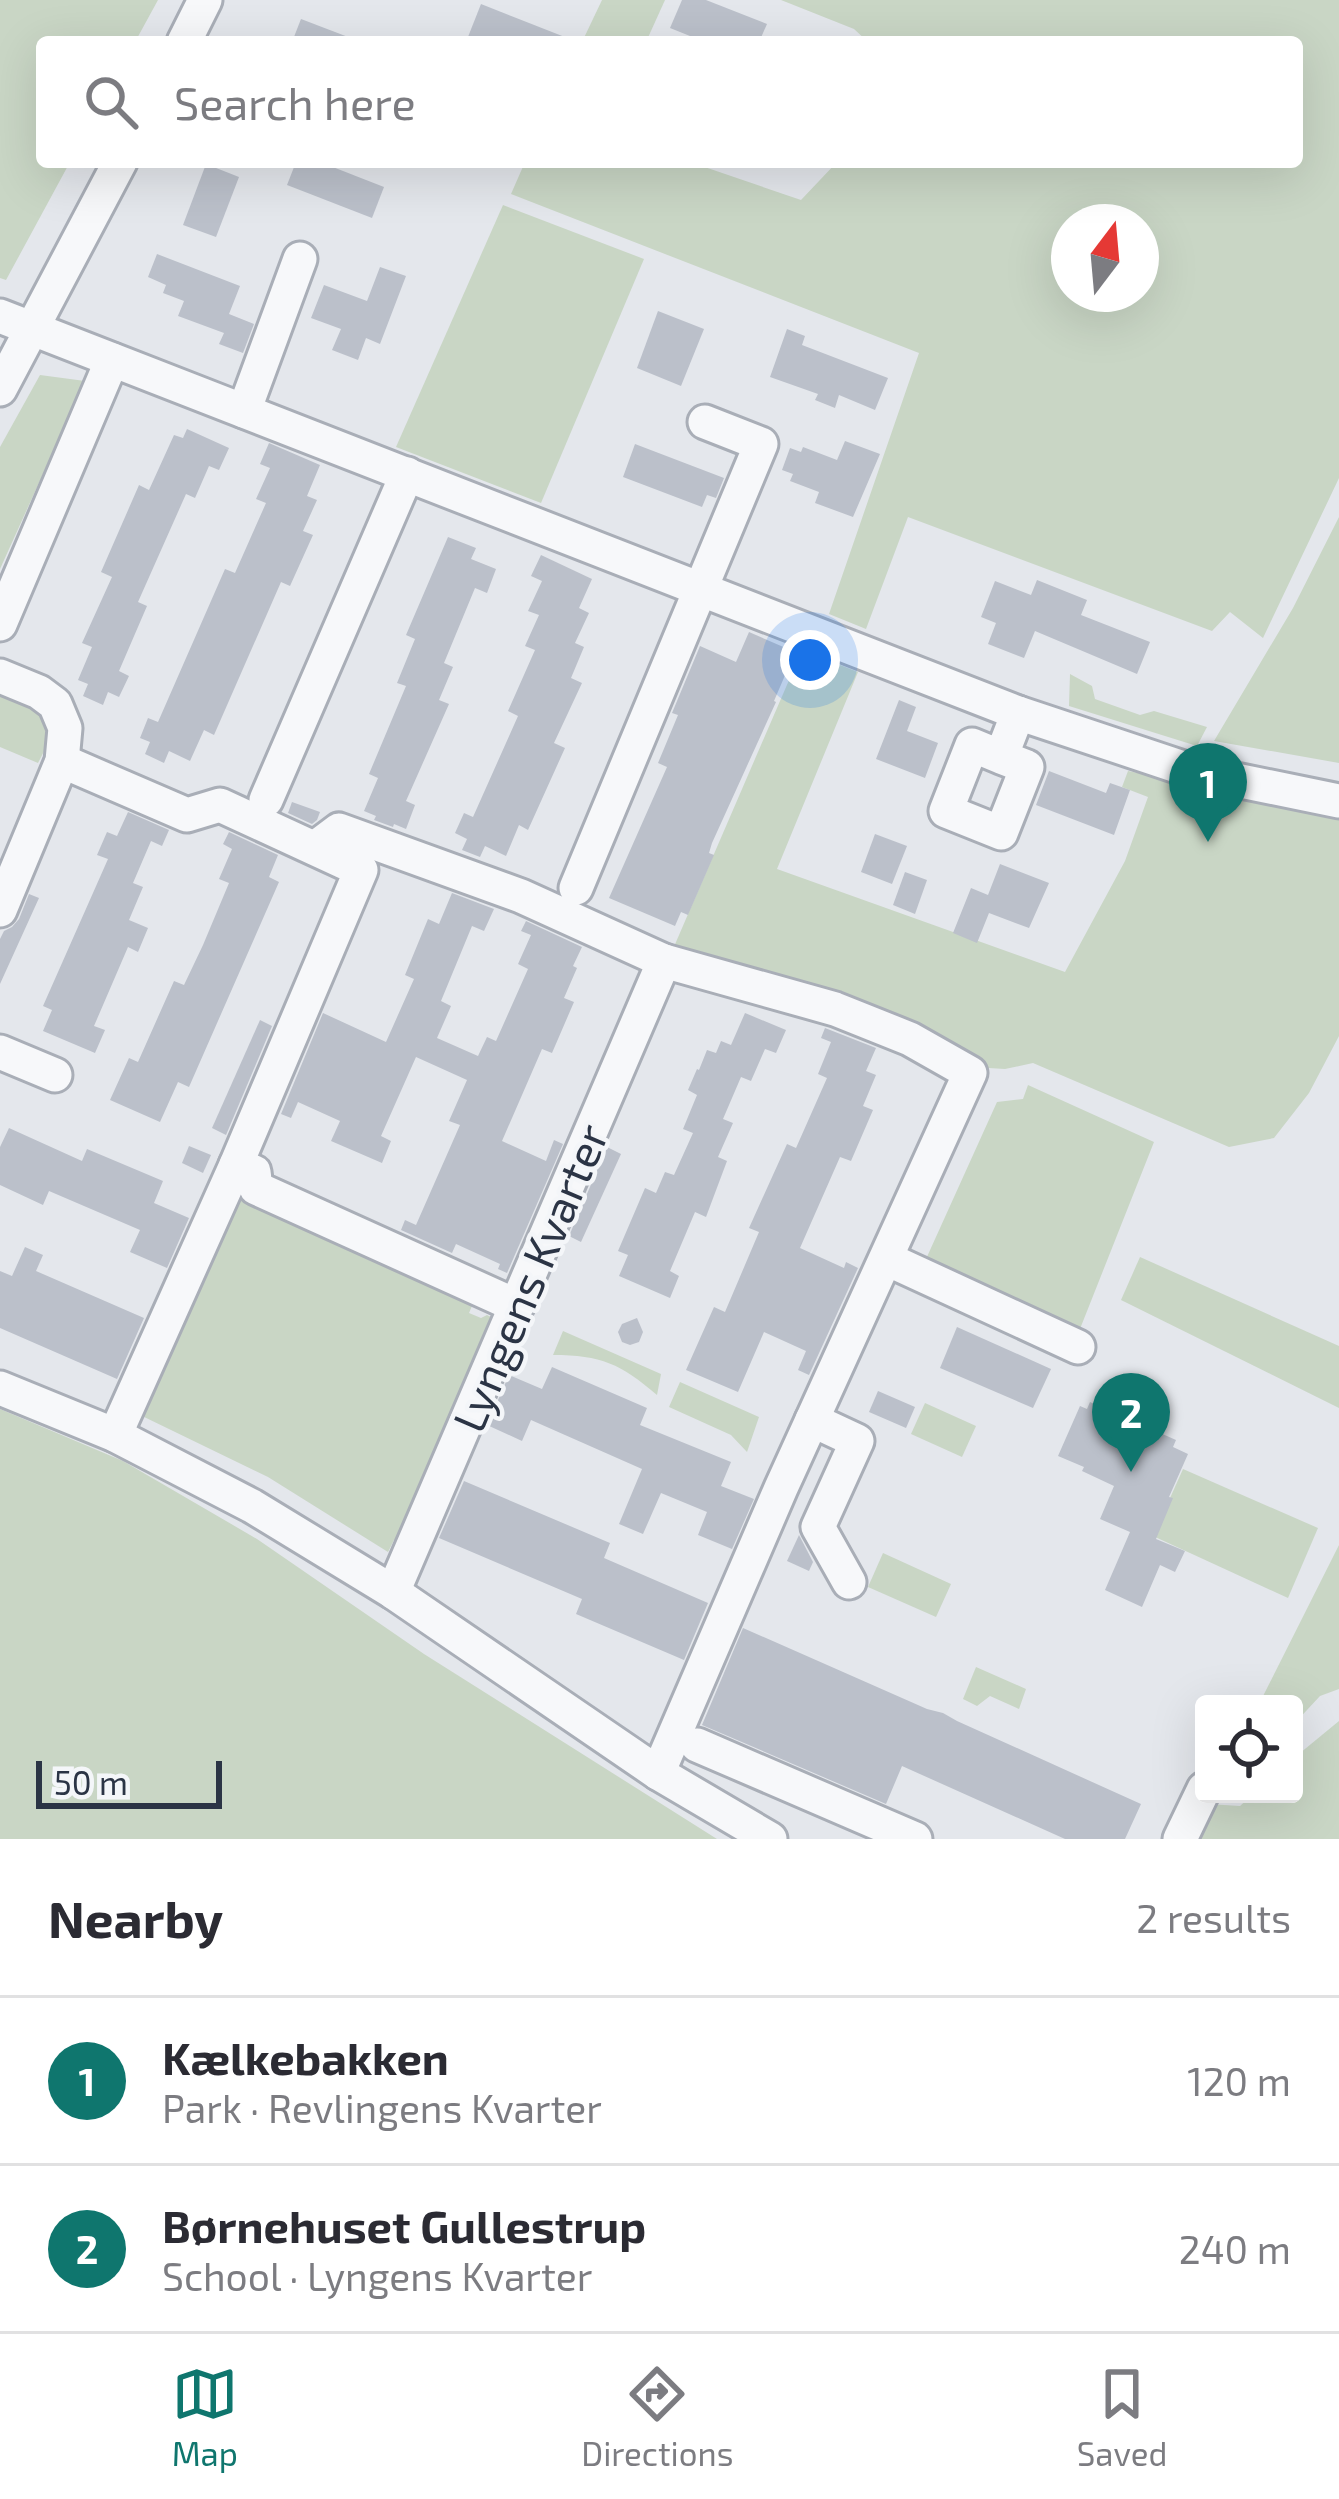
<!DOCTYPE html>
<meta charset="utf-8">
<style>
body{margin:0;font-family:"Exo 2",sans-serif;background:#f2f2f3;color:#2b2b33}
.controls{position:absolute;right:36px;bottom:36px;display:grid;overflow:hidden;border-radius:12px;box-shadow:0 12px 48px #0002}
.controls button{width:108px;height:108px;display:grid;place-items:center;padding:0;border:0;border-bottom:3px solid #e1e1e2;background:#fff;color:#2b2b33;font:60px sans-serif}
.compass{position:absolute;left:1051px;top:204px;width:108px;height:108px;border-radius:50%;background:#fff;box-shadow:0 12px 48px #0002;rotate:16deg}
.scale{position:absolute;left:36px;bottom:30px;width:186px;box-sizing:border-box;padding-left:12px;border:6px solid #2b3445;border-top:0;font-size:33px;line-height:42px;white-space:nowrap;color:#2b3445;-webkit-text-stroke:9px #f4f6f9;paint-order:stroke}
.you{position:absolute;left:810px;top:660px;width:42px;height:42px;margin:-30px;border:9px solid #fff;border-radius:50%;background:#1a73e8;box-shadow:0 0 0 18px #1a73e833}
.badge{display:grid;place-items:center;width:78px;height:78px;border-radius:50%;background:#0f766e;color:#fff;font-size:39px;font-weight:700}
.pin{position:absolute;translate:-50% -99px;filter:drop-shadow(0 3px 6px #0008)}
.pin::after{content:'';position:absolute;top:63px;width:42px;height:36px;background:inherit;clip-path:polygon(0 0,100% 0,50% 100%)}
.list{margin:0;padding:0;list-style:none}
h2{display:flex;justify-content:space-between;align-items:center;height:156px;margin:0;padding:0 48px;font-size:51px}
h2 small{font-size:39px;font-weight:400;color:#7c7c81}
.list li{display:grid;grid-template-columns:78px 1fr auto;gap:36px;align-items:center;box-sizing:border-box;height:168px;padding:0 48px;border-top:3px solid #e1e1e2}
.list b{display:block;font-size:45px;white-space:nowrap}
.list p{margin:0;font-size:39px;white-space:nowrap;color:#7c7c81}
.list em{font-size:39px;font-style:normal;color:#7c7c81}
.icon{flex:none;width:66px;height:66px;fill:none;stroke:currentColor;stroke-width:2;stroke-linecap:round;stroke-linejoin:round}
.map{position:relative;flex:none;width:1339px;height:1839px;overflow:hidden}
.search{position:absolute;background:#fff;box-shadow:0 12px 48px #0002;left:36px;right:36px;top:36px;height:132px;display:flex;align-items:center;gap:30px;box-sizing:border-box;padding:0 42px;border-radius:12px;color:#7c7c81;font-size:45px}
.sheet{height:492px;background:#fff}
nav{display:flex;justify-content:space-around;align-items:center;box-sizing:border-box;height:168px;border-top:3px solid #e1e1e2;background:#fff;font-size:33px;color:#7c7c81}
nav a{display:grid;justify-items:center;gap:6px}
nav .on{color:#0f766e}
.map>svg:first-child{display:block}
</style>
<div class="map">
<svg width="1339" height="1839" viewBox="0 0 1339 1839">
<rect width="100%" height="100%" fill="#e4e7ec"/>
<g fill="#c9d6c5" fill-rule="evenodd">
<path d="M0,0H158L135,42H42V162H70L6,280L0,278Z"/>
<path d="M602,0H665L646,42H582Z"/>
<path d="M781,0H1339V478L1263,638L1230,612L1212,631L908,517L866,629L829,614L919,353L511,194L525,162H690L801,200L837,162H1297V42H868L854,29ZM1069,222H1141V294H1069Z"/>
<path d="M503,205L644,259L541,503L396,447Z"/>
<path d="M40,375L85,381L0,569V447Z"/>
<path d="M1339,517V763L1214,741L1293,608Z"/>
<path d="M802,650L858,672L777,869L1065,972L1125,861L1148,797L1122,787L1128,771L1339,813V1036L1309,1093L1274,1138L1229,1147L1033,1063L1005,1069L972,1067L673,949Z"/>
<path d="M1070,674L1092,686L1095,699L1140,715L1154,711L1207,727L1197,746L1069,706Z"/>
<path d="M0,690L37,707L55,730L38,763L0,747Z"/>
<path d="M1028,1085L1154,1142L1076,1339L926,1259L997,1102L1023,1099Z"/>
<path d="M238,1185L478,1292L469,1313L481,1318L487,1315L495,1319L399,1542L394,1540L388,1552L268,1477L138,1414Z"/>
<path d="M1140,1257L1339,1346V1408L1121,1300Z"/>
<path d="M563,1331L661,1374L657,1395C621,1364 601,1355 553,1355Z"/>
<path d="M680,1382L759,1417L747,1452L731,1435L669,1407Z"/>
<path d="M925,1403L976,1426L962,1457L911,1434Z"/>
<path d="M0,1409L123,1461L257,1539L424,1654L717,1839H0Z"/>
<path d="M1183,1469L1318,1528L1288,1598L1153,1536Z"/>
<path d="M1339,1545V1689L1320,1696L1294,1724V1704H1259Z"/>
<path d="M883,1553L951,1584L936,1617L868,1587Z"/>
<path d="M976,1667L1026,1689L1019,1709L990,1696L977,1706L963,1699Z"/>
<path d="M1339,1721V1839H1190L1208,1804L1240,1806L1253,1794H1294V1758Z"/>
</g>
<g fill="#bbc0ca">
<path d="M682,0H706L767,24L759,42H705L670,28Z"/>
<path d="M481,4L575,41V42H466Z"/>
<path d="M301,19L356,40L355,42H292Z"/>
<path d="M296,162H320L384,187L372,218L287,185Z"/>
<path d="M206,164L239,177L216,237L183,225Z"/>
<path d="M157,254L240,286L229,314L254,324L243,353L219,344L224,333L178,316L184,301L163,293L166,285L148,277Z"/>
<path d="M380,267L406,276L380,344L366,338L358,360L332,350L341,329L311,318L324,285L367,301Z"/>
<path d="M658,311L704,329L681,386L637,368Z"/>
<path d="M787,329L805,336L802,345L888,378L875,410L839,395L835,408L815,400L818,394L770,377Z"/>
<path d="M187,429L229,448L219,470L209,466L195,498L186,494L138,602L147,606L119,671L129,676L119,697L108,692L103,705L83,696L88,684L78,680L92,647L82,643L112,577L101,572L139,485L149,490L174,435L183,438Z"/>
<path d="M845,441L880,454L853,517L815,503L819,492L790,481L793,474L782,470L790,448L801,452L803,447L837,460Z"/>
<path d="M269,443L320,465L307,496L317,500L303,531L313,535L290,586L281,582L214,735L204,730L190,761L169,751L164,763L145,754L150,742L140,738L148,718L158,722L225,569L235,573L266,503L256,499L270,468L260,464Z"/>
<path d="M635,444L724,478L716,498L707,495L702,507L623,477Z"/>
<path d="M448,537L476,548L471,559L496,569L487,593L475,588L444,663L453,667L439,700L449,704L406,801L415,805L406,829L394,824L393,827L374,820L376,816L364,811L378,778L369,774L406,686L397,683L415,639L406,635Z"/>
<path d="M541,555L592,579L579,608L589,613L575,643L584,647L571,678L582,683L554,743L565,748L528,830L519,825L506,856L485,846L480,857L462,850L467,839L455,833L464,813L473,817L518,716L508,711L535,650L525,646L539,615L528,611L542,581L531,576Z"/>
<path d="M1037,580L1087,600L1081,615L1150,642L1137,674L1035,631L1024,658L988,644L996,623L981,617L995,581L1031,595Z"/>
<path d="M749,632L795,652L774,701L776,702L712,843L709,853L714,855L688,915L681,912L675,926L609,898L667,767L658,763L678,715L672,713L700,646L736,662Z"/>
<path d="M899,700L916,707L907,731L938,743L925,778L876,759Z"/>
<path d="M1049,771L1106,793L1110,783L1130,790L1114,835L1036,805Z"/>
<path d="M292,802L320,812L317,820L312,824L288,813Z"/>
<path d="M128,812L169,830L162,846L151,841L133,883L143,887L129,920L148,928L138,952L128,947L94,1026L105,1030L95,1053L43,1031L52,1010L43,1006L108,859L97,855L107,832L117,836Z"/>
<path d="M229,832L278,855L269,877L279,882L189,1087L178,1082L160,1122L110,1100L129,1058L138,1062L174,981L184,985L203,945L229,883L219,879L232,849L223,844Z"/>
<path d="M875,834L907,846L892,884L861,872Z"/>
<path d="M1000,864L1049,883L1029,928L989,913L977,943L953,933L971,888L988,895Z"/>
<path d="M905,872L927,880L915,914L893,905Z"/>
<path d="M452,893L494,909L484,931L472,926L441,1001L451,1006L437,1038L478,1056L487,1037L496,1041L528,969L518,964L531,935L521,931L526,921L582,947L573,966L577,968L564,998L574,1002L552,1053L542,1049L502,1141L546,1161L554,1140L563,1144L507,1273L498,1269L500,1264L456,1244L452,1253L401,1230L405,1220L416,1225L460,1125L449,1121L467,1080L416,1057L381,1136L391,1141L382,1163L331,1141L340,1121L298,1102L291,1118L281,1114L323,1013L386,1042L414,979L405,975L428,919L439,924Z"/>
<path d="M29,894L39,898L0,984V939L4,931L12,927L19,919Z"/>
<path d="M745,1013L786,1030L776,1053L765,1049L751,1081L741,1077L723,1119L733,1123L718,1157L727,1161L706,1217L695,1212L670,1271L679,1276L670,1298L619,1276L628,1255L618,1251L645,1188L656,1193L665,1172L674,1175L693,1133L683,1129L697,1095L688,1090L697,1069L699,1070L707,1050L716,1053L721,1041L731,1045Z"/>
<path d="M260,1020L272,1026L226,1135L212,1128Z"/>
<path d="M825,1028L876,1048L866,1071L876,1075L863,1106L873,1110L851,1161L840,1157L800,1248L844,1268L846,1262L858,1268L809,1375L798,1370L806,1351L764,1332L738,1392L686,1370L714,1307L725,1312L759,1232L749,1228L787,1144L796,1148L827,1078L818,1074L831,1042L821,1038Z"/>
<path d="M9,1128L82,1161L87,1149L163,1181L154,1203L189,1218L167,1268L130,1252L140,1230L49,1191L43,1205L0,1185V1147Z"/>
<path d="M189,1146L211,1155L203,1173L182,1163Z"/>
<path d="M607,1147L621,1154L581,1242L569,1236Z"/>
<path d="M25,1247L43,1255L36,1271L144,1318L117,1379L0,1328V1271L12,1276Z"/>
<path d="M637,1318L643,1332L639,1342L630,1345L622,1342L618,1332L622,1324Z"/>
<path d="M957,1327L1051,1369L1033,1408L940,1368Z"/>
<path d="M552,1367L647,1408L640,1425L731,1462L721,1486L754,1499L732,1549L698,1535L707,1512L661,1493L643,1534L619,1524L642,1469L531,1420L522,1441L487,1425L509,1375L542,1389Z"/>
<path d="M878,1391L915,1407L906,1428L869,1412Z"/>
<path d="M1090,1402L1176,1440L1173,1447L1188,1454L1169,1497L1173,1498L1156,1539L1185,1551L1175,1572L1160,1565L1142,1607L1105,1590L1130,1532L1100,1519L1114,1486L1082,1471L1084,1467L1058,1456L1080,1406L1087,1409Z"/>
<path d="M464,1481L610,1543L604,1558L708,1603L684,1660L576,1614L582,1599L439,1538Z"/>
<path d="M799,1535L813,1562L809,1571L787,1561Z"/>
<path d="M743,1628L927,1709L943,1713L957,1721L1141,1804L1125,1839H1065L902,1766L886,1804L702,1725Z"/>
</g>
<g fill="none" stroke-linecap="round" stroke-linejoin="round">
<g stroke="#a9aeb7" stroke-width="39">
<g id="minor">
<path d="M184,42L205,0"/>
<path d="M0,316L1018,713L1192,771L1339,801"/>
<path d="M0,389L120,162"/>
<path d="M244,411L300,259"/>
<path d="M0,624L112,360"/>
<path d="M0,676L39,692L55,704L65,728L62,761L0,910"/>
<path d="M1001,757L972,745L946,811L1001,833L1027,767L1001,757L1018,713"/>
<path d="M62,761L187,815L220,805L361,870L236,1165L115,1435"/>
<path d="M266,800L407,474"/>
<path d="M315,848L339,830L521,896L664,961L835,1009L910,1039L970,1073L781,1488L658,1773"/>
<path d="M576,888L761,444L705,422"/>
<path d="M0,1052L55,1075"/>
<path d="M236,1165L254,1172L256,1188L517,1306"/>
<path d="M887,1259L1078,1347"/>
<path d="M0,1388L115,1435L252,1506L393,1592L658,1773L770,1839"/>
<path d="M812,1420L857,1441L818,1527L849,1582"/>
<path d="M393,1592L664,961"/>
<path d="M697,1745L915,1839"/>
<path d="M1180,1839L1204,1789"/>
</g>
</g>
<use href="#minor" stroke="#f7f8fa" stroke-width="33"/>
</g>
<g text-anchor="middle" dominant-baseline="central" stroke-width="9" stroke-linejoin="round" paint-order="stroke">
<g font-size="45" fill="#2b3445" stroke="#f4f6f9">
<text transform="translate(529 1277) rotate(-67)">Lyngens Kvarter</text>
</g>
</g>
</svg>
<div class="controls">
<button><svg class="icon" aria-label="locate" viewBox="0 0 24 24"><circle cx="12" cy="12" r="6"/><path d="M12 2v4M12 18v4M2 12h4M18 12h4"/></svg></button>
</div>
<svg class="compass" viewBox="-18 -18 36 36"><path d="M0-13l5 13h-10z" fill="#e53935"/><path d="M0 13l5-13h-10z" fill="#7c7c81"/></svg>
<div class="scale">50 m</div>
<div class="you"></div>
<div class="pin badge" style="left:1208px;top:842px">1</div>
<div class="pin badge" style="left:1131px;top:1472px">2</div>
<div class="search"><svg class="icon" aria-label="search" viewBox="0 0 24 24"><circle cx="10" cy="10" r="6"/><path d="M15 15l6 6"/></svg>Search here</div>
</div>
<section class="sheet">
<h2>Nearby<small>2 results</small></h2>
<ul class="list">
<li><span class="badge">1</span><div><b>Kælkebakken</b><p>Park · Revlingens Kvarter</p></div><em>120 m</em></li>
<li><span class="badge">2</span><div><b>Børnehuset Gullestrup</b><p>School · Lyngens Kvarter</p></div><em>240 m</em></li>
</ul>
</section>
<nav>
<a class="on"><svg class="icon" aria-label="map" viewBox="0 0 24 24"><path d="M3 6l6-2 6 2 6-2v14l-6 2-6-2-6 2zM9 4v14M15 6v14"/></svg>Map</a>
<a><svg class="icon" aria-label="directions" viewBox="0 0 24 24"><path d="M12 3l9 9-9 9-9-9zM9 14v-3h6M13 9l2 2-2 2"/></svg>Directions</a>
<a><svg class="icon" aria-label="saved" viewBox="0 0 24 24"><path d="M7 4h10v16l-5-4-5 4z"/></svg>Saved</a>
</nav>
